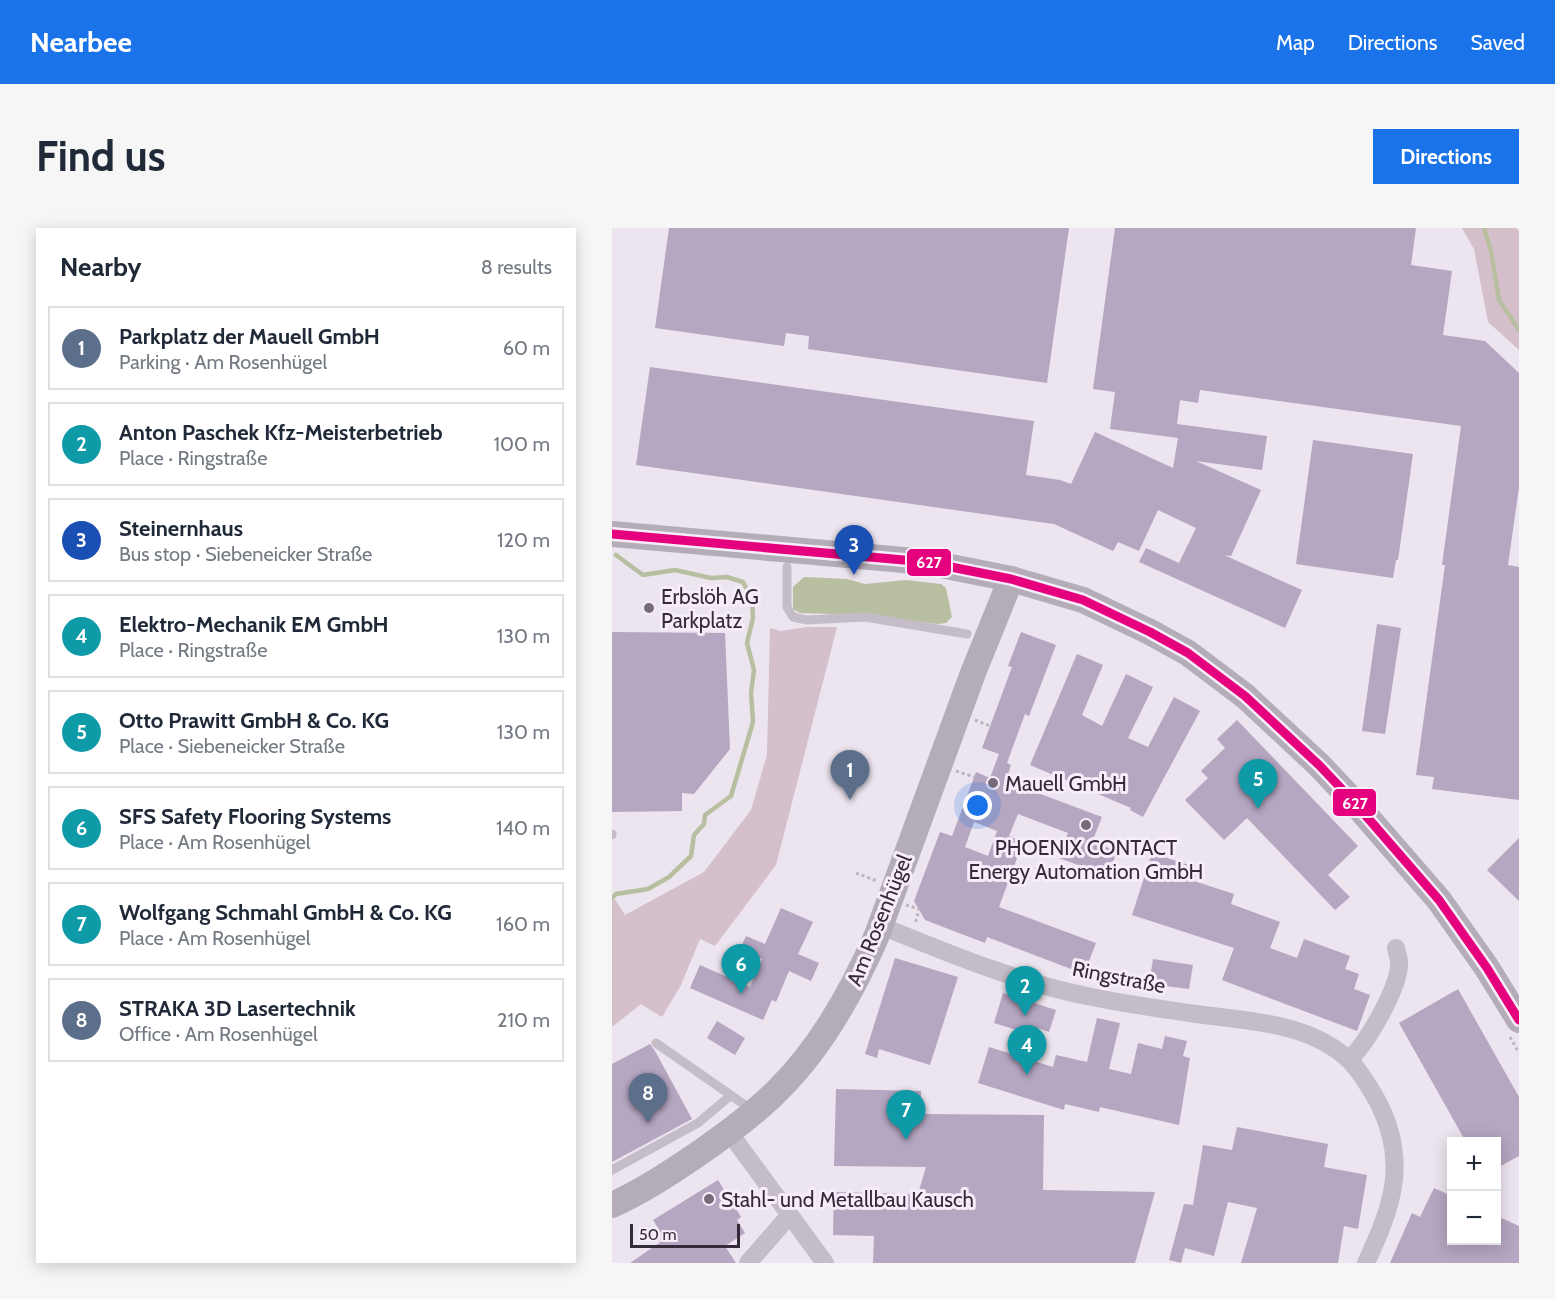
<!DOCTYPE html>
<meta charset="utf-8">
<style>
body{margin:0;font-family:Cabin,sans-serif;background:#f6f6f7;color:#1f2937}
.controls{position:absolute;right:18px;bottom:18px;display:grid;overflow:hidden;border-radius:0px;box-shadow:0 3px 15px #0003}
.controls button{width:54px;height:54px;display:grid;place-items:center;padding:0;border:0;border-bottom:2px solid #e0e1e3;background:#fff;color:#1f2937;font:30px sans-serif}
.scale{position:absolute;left:18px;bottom:15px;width:110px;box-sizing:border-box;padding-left:6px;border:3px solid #332b39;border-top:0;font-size:16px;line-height:21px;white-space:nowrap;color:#332b39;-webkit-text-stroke:4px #f7edfa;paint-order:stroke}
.you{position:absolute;left:366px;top:578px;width:21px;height:21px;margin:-15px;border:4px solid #fff;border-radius:50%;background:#1a73e8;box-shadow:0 0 0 9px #1a73e833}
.badge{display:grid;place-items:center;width:39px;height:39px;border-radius:50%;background:#1a73e8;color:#fff;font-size:20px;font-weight:700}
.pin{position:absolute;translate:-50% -50px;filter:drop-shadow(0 2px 3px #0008)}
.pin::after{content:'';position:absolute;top:32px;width:21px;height:18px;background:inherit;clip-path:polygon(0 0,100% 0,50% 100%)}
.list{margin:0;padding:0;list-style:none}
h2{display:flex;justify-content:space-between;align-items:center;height:78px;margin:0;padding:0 24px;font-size:26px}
h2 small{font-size:20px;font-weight:400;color:#747a83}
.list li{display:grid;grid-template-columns:39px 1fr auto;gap:18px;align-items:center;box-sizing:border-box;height:84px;margin:0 12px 12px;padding:0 12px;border:2px solid #e0e1e3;border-radius:0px}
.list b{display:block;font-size:22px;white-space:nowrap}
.list p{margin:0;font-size:20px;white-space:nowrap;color:#747a83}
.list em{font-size:20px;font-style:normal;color:#747a83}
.map{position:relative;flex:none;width:907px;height:1035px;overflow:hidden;border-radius:0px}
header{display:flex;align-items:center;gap:36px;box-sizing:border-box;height:84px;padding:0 30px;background:#1a73e8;color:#fff}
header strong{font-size:28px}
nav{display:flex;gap:33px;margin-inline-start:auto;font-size:21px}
.intro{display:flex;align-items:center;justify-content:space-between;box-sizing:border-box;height:144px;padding:0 36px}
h1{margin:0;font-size:42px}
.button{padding:15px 27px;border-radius:0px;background:#1a73e8;color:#fff;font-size:21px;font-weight:700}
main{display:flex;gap:36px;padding:0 36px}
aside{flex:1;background:#fff;border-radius:0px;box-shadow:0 3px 15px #0003}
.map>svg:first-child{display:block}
</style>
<header>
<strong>Nearbee</strong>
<nav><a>Map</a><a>Directions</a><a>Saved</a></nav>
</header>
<div class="intro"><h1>Find us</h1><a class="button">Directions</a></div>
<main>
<aside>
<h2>Nearby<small>8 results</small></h2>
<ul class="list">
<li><span class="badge" style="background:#5c6f8a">1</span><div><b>Parkplatz der Mauell GmbH</b><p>Parking · Am Rosenhügel</p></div><em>60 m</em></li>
<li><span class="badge" style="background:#0f9aa8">2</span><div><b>Anton Paschek Kfz-Meisterbetrieb</b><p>Place · Ringstraße</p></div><em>100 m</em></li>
<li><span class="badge" style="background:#1a4fb4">3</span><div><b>Steinernhaus</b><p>Bus stop · Siebeneicker Straße</p></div><em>120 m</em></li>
<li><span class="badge" style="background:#0f9aa8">4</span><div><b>Elektro-Mechanik EM GmbH</b><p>Place · Ringstraße</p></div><em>130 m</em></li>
<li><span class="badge" style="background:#0f9aa8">5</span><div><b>Otto Prawitt GmbH &amp; Co. KG</b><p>Place · Siebeneicker Straße</p></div><em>130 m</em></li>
<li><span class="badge" style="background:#0f9aa8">6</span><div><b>SFS Safety Flooring Systems</b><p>Place · Am Rosenhügel</p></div><em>140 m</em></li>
<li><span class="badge" style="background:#0f9aa8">7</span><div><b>Wolfgang Schmahl GmbH &amp; Co. KG</b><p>Place · Am Rosenhügel</p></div><em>160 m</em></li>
<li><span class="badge" style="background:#5c6f8a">8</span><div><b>STRAKA 3D Lasertechnik</b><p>Office · Am Rosenhügel</p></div><em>210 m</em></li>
</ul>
</aside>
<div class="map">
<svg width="907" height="1035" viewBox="0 0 907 1035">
<rect width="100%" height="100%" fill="#ece4ee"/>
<g fill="#d4bfcb">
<path d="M850,0H904L907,3V122L876,94L862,21Z"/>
<path d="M195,399H225L164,637L103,718L88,711L69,757L50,789L29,776L0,799V667L13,687L92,644L139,582L155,527L158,400L169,403Z"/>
</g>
<path fill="#b8bfa1" d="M192,349L235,351L253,356L294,352L329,356L334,360L340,389L334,395L326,396L250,387L188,385L181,381V359Z"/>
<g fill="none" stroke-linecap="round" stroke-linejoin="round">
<g stroke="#b8bfa1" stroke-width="4.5">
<path d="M872,0L879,23L887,72L907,102"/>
<path d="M0,670L4,666L36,661L57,649L79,628L82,607L92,596L93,587L119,568L141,494L139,465L142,442L135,415L141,390L140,371L131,354L115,349L99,350L63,342L31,347L4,327"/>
</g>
</g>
<g fill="#b5a6c1" fill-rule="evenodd">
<path d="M57,0H457L435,155L196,121L197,108L174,105L172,118L43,100Z"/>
<path d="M503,0H804L799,37L840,43L831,107L873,113L907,145V259L896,337L907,339V572L820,561L822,549L804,547L833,337H830L849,198L588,162L586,175L568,172L565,196L655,208L650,242L584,233L649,262L619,328L612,327L690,362L673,400L527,334L534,320L567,335L584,300L546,282L527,323L506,314L501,323L442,296L24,237L38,139L422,193L414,247L448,252L459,256L483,204L561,240L566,210L498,201L503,164L481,161Z"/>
<path d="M701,212L801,226L786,332H784L781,350L684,336Z"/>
<path d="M765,396L789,400L773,506L750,503Z"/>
<path d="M0,404L113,405L118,521L82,566L70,565V583L0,584Z"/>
<path d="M409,404L444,417L417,488L413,486L395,535L399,537L394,553L490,589L480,614L505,623L496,648L447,630L456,605L406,586L397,608L411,614L387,679L484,715L472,746L375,709L373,715L313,692L302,673L328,604L340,608L364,544L378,550L387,526L370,520L400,439L396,438ZM362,594L385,603L376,628L353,619Z"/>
<path d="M465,426L491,437L470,487L490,498L514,446L541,459L516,510L536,519L562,469L588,483L531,589L518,582L519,580L418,537Z"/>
<path d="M625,492L746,618L716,647L738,669L723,682L635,590L612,612L573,572L596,550L589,543L613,520L605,511Z"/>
<path d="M907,610V673L875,642Z"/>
<path d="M540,625L586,640L582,653L622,666L619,676L668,694L658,720L685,730L692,711L738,728L733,741L747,746L742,761L758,767L745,803L610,752L622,720L520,687Z"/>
<path d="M169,680L201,694L186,726L207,735L199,753L177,743L164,774L160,772L151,792L78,760L88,737L138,759L150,731L128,721L134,708L153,716Z"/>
<path d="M283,730L346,749L318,837L267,821L265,830L253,826Z"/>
<path d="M541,731L581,737L577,761L537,756Z"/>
<path d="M846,761L907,869V928L885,940V914H854L787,795Z"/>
<path d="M391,765L444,782L437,804L426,800L423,808L382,795Z"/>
<path d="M485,790L508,795L497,841L519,846L526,815L550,821L553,808L575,813L571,828L578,830L567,897L488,879L487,884L453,876L452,882L366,855L377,819L441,839L444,827L475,834Z"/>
<path d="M105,793L133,810L123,827L95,810Z"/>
<path d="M38,816L43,823L80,891L0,934V836Z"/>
<path d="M224,861L309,863V886L432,887L431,962L543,964L523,1035H261L262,1008L221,1007L222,964L306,966L314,939L222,938Z"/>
<path d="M625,899L716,916L712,939L755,947L746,1001L732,998L726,1035H629L645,980L616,974L602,1028L573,1020L569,1035L557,1032L572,976L581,977L591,917L620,922Z"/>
<path d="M106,952L129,989L125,992L133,1005L113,1018L124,1035H18L53,1011L41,992Z"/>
<path d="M822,960L840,968V1012H885V988L907,998V1035H778L800,985L808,989Z"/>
</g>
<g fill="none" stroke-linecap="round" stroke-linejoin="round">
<g stroke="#bcb4bf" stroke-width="3" stroke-dasharray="3 3" stroke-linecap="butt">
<path d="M363,492L378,498"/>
<path d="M344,543L362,549"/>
<path d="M244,645L265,653"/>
<path d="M294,677L307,681L303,697"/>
<path d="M898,809L907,825"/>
</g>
<g stroke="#c4bdc7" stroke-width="9">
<path d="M175,339V379L181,389L195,392L253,389L355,406"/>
<path d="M0,606V607"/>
<path d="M44,815L140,882"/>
<path d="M0,942L86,895L118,868"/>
</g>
<g stroke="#c4bdc7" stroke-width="18">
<path d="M269,698C338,726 407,755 480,769C514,776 549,781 584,786C635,793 698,794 738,833C749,844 758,860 766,874C797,934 780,979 754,1035"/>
<path d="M737,832C755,815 785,763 787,738C788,732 785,726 784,720"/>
<path d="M117,904L213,1035"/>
<path d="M136,1035L177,988"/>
</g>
<g stroke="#b4adb8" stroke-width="26">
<path d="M0,306L314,334L399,351L471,372L538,404L576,425L633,468L707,537L742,574L827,672L875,740L907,792"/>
<path d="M0,977C31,963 58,945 86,926C115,906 144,885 168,860C211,817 241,762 265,707L361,445L399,351"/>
</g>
<g stroke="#f7edfa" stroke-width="14">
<path id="bus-1" d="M0,306L314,334L399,351L471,372L538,404L576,425L633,468L707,537L742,574L827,672L875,740L907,792"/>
</g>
<use href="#bus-1" stroke="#e5007d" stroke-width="9"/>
</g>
<g fill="#746c78" stroke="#f7edfa" stroke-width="2">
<circle cx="37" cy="380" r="6"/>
<circle cx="381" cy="555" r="6"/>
<circle cx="474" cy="597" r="6"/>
<circle cx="97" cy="971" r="6"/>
</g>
<g text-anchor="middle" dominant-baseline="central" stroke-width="6" stroke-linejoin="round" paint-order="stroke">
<g font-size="21" fill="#332b39" stroke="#f7edfa" text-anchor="start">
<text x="49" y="368">Erbslöh AG<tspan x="49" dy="24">Parkplatz</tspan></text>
<text x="393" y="555">Mauell GmbH</text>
<text x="474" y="619" text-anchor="middle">PHOENIX CONTACT<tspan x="474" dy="24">Energy Automation GmbH</tspan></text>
<text x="109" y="971">Stahl- und Metallbau Kausch</text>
</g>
<g font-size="21" fill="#332b39" stroke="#f7edfa">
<text transform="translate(267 692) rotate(-68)">Am Rosenhügel</text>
<text transform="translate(507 749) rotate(11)">Ringstraße</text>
</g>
</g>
<g stroke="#f7edfa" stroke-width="2">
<rect x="294" y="320" width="46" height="29" rx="6" fill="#e5007d"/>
<rect x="720" y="560" width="45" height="29" rx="6" fill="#e5007d"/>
</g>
<g font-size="16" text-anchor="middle" font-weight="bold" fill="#fff">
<text x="317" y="340">627</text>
<text x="743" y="581">627</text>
</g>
</svg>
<div class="controls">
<button>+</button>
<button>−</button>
</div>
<div class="scale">50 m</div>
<div class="you"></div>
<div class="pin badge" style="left:238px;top:572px;background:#5c6f8a">1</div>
<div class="pin badge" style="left:413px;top:788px;background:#0f9aa8">2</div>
<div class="pin badge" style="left:242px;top:347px;background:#1a4fb4">3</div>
<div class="pin badge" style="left:415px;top:847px;background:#0f9aa8">4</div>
<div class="pin badge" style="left:646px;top:581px;background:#0f9aa8">5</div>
<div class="pin badge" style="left:129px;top:766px;background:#0f9aa8">6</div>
<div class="pin badge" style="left:294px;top:912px;background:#0f9aa8">7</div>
<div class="pin badge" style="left:36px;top:895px;background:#5c6f8a">8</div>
</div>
</main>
